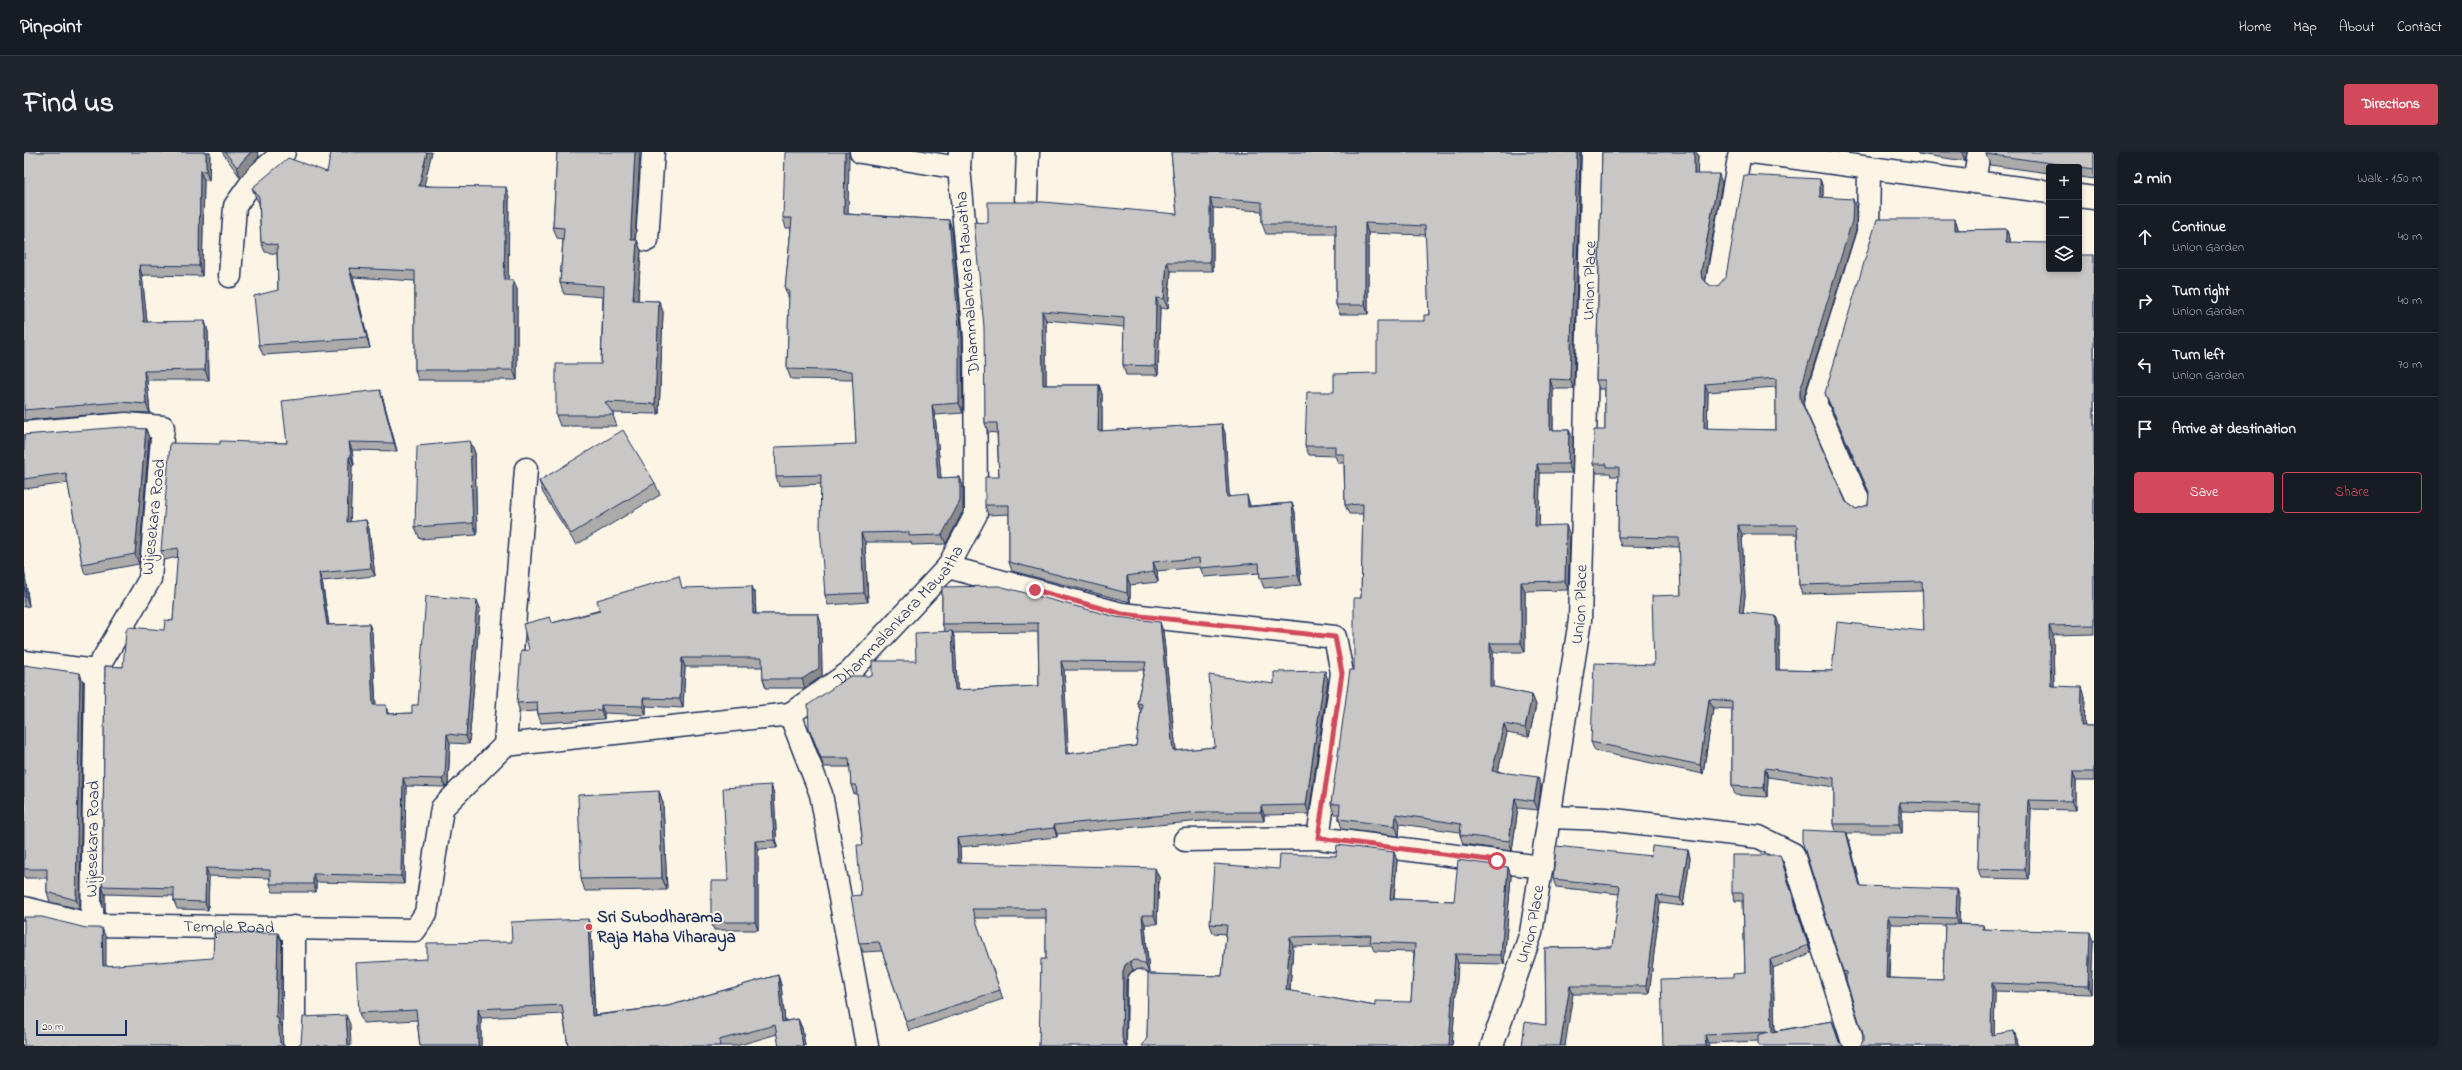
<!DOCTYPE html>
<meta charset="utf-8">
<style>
body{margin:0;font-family:"Indie Flower",sans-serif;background:#20242c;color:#f1f3f6}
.controls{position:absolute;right:12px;top:12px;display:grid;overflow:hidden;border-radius:4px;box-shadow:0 2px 6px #0003}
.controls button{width:36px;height:36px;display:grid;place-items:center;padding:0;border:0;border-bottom:1px solid #363941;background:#171b24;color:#f1f3f6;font:20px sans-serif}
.scale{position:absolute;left:12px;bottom:10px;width:91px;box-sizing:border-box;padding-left:4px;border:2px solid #1b2f5e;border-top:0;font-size:11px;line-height:14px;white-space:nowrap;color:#1b2f5e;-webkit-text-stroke:3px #fcf5e5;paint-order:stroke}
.stop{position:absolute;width:12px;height:12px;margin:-9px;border:3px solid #d1495b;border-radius:50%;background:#fff}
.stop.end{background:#d1495b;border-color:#fff;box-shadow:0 1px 4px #0008}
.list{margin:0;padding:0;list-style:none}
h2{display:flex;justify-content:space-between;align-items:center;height:52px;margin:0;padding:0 16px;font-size:17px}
h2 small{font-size:13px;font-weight:400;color:#9ea1a6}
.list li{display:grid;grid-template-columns:26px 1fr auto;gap:12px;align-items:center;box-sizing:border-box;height:64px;padding:0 16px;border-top:1px solid #363941}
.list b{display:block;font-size:15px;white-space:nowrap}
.list p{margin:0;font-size:13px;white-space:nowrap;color:#9ea1a6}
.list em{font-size:13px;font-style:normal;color:#9ea1a6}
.actions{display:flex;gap:8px;padding:12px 16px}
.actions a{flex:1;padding:9px 0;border:1px solid #d1495b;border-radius:4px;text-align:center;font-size:14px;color:#d1495b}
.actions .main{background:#d1495b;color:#fff}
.icon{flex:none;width:22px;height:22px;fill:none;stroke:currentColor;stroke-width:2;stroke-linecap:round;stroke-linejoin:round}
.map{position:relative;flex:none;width:2070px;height:894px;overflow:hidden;border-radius:4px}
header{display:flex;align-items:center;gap:24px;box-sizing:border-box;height:56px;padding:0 20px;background:#171b24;border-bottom:1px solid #363941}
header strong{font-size:19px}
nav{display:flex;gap:22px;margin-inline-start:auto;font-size:14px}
.intro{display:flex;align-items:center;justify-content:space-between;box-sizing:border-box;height:96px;padding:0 24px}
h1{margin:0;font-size:28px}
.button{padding:10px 18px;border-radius:4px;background:#d1495b;color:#fff;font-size:14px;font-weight:700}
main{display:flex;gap:24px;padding:0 24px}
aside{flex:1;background:#171b24;border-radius:4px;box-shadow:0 2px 6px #0003}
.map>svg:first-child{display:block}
</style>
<header>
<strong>Pinpoint</strong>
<nav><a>Home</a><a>Map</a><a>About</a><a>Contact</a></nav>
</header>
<div class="intro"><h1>Find us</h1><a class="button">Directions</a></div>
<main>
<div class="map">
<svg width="2070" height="894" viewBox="0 0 2070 894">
<rect width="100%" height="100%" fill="#fcf5e5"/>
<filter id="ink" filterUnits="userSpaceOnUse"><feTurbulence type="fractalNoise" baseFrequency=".025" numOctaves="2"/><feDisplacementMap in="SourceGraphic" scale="8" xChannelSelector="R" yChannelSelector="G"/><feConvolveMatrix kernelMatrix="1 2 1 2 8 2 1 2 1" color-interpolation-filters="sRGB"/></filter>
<g filter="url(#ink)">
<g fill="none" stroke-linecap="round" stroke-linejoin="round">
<g stroke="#1b2f5e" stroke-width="25">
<g id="minor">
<path d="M837,0L935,16"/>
<path d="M1950,30L1955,0"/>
<path d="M1002,47L1004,0"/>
<path d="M623,88L629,0"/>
<path d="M206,124L211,54L233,23L260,0"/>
<path d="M1693,131L1716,0"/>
<path d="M0,281L102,272L139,275L126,427L72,519L68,773"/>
<path d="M1837,354L1791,251L1844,80L1845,17"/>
<path d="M924,415L1098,462L1311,485L1318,521L1294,686L1518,715"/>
<path d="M0,510L72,519"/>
<path d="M481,593L766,562"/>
<path d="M1526,665L1582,667L1735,685L1769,702L1830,894"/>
<path d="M1161,688L1294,686"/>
<path id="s1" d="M0,756L68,773L391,778L402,761L418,656L481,593L502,317"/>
<path d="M270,775V894"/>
<path id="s2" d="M843,894L797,642L766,562L826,520L924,415L952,362L951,185L935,16L936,0"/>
<path d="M1114,894L1115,829"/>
<path id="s3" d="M1468,894L1507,781L1556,468L1569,0"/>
</g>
</g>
<g stroke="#1b2f5e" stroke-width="25">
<g id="major">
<path d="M1728,0L2025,40"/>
<path d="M2055,44L2070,46"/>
</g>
</g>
<use href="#minor" stroke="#fcf5e5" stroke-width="22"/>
<use href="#major" stroke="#fcf5e5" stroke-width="22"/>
</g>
<g fill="#acabaa" stroke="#1b2f5e" fill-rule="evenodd">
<path d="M0,0H186L185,29L180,28L178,124L118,123L123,170L184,179L185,228H123L126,261L101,260L0,268Z"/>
<path d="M198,0H234L235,5L216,25Z"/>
<path d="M533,0L611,87V88H613L617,99L614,149H635L639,160L635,262L588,261L593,274H536L532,263L577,212L579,145L540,142L536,131L539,87L533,86L529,75Z"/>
<path d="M1147,0H1556L1550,237H1529V278H1545L1549,287L1548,321H1516L1515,374L1546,383L1544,438L1501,439V500H1469V535L1508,543L1512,553L1505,585L1483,581L1474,619L1517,634L1514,658L1494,656L1488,699L1439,692L1436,683V680L1376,672L1375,684L1318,677L1315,667V662H1310L1307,652L1330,518L1337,446L1339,362H1325L1321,353L1320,311H1314L1311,304L1285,303L1281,294L1310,240L1353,221L1400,169L1405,163L1402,83L1344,81V162H1316L1312,153V82H1242L1238,72V59L1189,56V119H1147L1144,157L1136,156L1134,223H1102L1099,213L1100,175L1022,168V233H1075L1078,242V279L1198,272L1201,281L1205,345L1226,353V354L1268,351L1271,360L1277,433L1240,436L1236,426V421L1180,425L1176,415L1133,419L1134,430L1106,433V450L988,419L985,410V362L964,363L961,353L975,325L973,281L964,280L961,271L964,71L1153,62Z"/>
<path d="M1578,0H1672L1674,3L1673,22L1698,31L1681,129L1687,134H1694L1796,27L1799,36V45L1832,56V78L1779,248V254L1822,350L1832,357L1844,353L1845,342L1804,250L1801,241L1931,67L1934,76V78L1982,77L1986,86V90L2025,117L2070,103V482L2029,483L2030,534L2061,544L2060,574H2070V629H2052V658L2007,657L2005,727L1957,726L1954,717L1956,661L1878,659V681H1823L1825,688L1837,734L1936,745L1935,772L1959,773L1960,777L2069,788L2067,842L1971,839L1970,883L1993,887L1994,894H1836L1839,889V882L1819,819L1812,679L1810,672V635L1744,625L1743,645L1711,643L1708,634V557L1689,556L1679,622L1571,599L1567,590L1630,513L1657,443L1656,395L1597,394L1594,385L1595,324H1587L1586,321H1573L1569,312L1581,278V237H1575L1572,228ZM1752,235V278L1683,277L1684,240ZM1718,382H1773L1775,433L1778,442L1899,439L1900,479L1808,519L1755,518V473L1719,461L1721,444ZM1867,772L1921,773L1919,828L1865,826Z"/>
<path d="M1893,0H1943L1941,9L1894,2Z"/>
<path d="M2070,0V27L2055,25V15H2025V21L1966,13L1962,2Z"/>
<path d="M303,20L485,45L484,128L493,137V228H394L391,218V129L329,125L346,196L239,203L235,193L254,138L253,102L241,100L237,90L235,51L232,46L228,36Z"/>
<path d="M824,62L925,68L928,78L938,186L939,261L911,263L917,326L936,325L939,335V359L922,392L888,393L887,390H841L844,450L804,453L801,443L797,332L755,334L752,324L832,292L829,228L767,227L763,217L765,147L761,137L767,76H762L759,66Z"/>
<path d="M359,247L373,299L328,298L330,313L328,314L326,370L342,368L345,377L351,424L298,429L305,473L345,472L348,480L352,553L365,561V562L388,561L394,553L456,456L445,592L426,591L424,632L421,635L382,634L380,732L292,730V740H249L246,732V726L185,724L184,758L153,757L150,749V744L81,742V761L78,752L81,514L99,515L140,478L149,469L154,405L140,408L137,399L196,292L263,291Z"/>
<path d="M122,277L125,286L115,412L61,422L58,412L44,331L0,337V283Z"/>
<path d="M446,289L451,301L453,383L396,387L391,375Z"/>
<path d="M515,329L631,331L636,343L552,393L519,341Z"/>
<path d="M0,416L5,454L0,455Z"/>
<path d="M918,435L1139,479L1152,599L1191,595L1250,532L1304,528L1285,662L1240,663V669H1178L1033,682V685L936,695L937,711L1135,725L1133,772H1121L1125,822L1198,824L1202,782L1189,781L1186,772L1255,717L1312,704L1370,700L1373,709L1370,747L1430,749L1484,715L1487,724L1480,812L1434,811L1428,894L1123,886L1125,822L1116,817L1109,818L1105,822L1102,829V892L1015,894L1022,807V766H951L979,847L885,879L858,799L839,800L835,791L839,693L833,642H830L827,633L826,615H800L785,576L848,524L892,509L921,479L918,472ZM1014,480L1015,534L933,538L931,488L929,481ZM1040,518H1120L1113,551L1117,560L1112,594L1044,602ZM1347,792L1350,799L1390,800L1387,850L1351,854L1266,839L1269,794Z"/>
<path d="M659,436L731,442L732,462H794L797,471L798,524L781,536H742L739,527V515H661L659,556L622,554V563L580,561V567L517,571L513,559L496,560L493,551L505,498L526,465L528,471Z"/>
<path d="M0,513L59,530L56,757L26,750L23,740V726H0Z"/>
<path d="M747,633L750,642L753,696L734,697V778H690L687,770Z"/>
<path d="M635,639L639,651L643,738L561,739L557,727Z"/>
<path d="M1664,698L1666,706L1659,754L1636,751L1625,842H1549L1522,873L1521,796L1588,795L1595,742L1532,735L1529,727L1627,704Z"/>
<path d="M1759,711L1787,801L1749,816L1751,879L1808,869L1816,890L1734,889L1684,891L1685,894H1639L1709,825L1721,821L1719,749H1711L1708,741Z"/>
<path d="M567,776L571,863L644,854L754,823L757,833L761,869L774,867L778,876L781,894H755L753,882L712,894H544L539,862L457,866V894H396L393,868L339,871L335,861L403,807L488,790Z"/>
</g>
<g fill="#8c8b8b" stroke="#1b2f5e">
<path d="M182,0H186L185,29L182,19Z"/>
<path d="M227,0H234L235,5L216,25L213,15Z"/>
<path d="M403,0H408L398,43L395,34Z"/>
<path d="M611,0H616L611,87V98L607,88V76Z"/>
<path d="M821,0H825L824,72L820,62Z"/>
<path d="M1553,0L1556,1L1550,237L1546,228Z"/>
<path d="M1670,0H1672L1674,3L1673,31L1670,22Z"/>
<path d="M1938,0H1943L1941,9Z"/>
<path d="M176,19L180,28L178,124L175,114Z"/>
<path d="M1695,22L1698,31L1681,129L1678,127L1677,120Z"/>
<path d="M1796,27L1799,36V54L1796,45Z"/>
<path d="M482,35L485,45L484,137L480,128Z"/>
<path d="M1186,46L1189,56V119L1186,110Z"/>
<path d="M1829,47L1832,56V78L1779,248L1780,256L1776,247V239Z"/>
<path d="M1931,67L1934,76V87L1931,78Z"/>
<path d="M925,68L928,78L938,186L939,261L935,251Z"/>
<path d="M1341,71L1344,81V162L1341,153Z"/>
<path d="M1982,77L1986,86V99L1982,90Z"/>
<path d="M613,88L617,99L613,159L609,148Z"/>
<path d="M1143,110L1147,119L1144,157L1140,147Z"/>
<path d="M115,113L118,123L124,179L120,170Z"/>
<path d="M325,116L329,125L346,196L343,186Z"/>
<path d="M489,128L493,137V228L489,218Z"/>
<path d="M1132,146L1136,156L1134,223L1131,214Z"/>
<path d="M635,149L639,160L635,262L631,252Z"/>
<path d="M1018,159L1022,168V242L1019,233Z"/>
<path d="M181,169L184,179L185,228L181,218Z"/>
<path d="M120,219L123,228L126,261L122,252Z"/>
<path d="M1526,227L1529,237V287L1526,278Z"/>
<path d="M1681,232L1684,240L1683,285L1680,276Z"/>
<path d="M1075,233L1078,242V289L1074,279Z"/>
<path d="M356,238L359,247L373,299L370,291Z"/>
<path d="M908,253L911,263L918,336L914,326Z"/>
<path d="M1198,272L1201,281L1206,354L1203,345Z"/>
<path d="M122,277L125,286L115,412L111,402Z"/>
<path d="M1545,278L1549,287L1548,321L1544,312Z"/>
<path d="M446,289L451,301L453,383L449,371Z"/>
<path d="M325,290L328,298L330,313L327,305Z"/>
<path d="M325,305L328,314L326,379L323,370Z"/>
<path d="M1513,312L1516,321L1515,383L1511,374Z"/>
<path d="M936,325L939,335V359L922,392L918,383Z"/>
<path d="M1223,343L1226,353L1227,364L1224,355Z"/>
<path d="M1268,351L1271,360L1277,433L1274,423Z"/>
<path d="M342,368L345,377L351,424L347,416Z"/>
<path d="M1542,373L1546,383L1544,438L1541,429Z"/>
<path d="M1714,373L1718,382L1721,444L1718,469L1715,460Z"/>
<path d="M837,381L841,390L844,450L840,441Z"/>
<path d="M1129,410L1133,419L1134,430L1130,420Z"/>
<path d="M0,416L5,454L2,445L0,433Z"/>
<path d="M295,421L298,429L306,481L303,473Z"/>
<path d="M1103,424L1106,433V450L1103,441Z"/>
<path d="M1497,430L1501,439V500L1497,491Z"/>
<path d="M728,434L731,442L732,471L729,462Z"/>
<path d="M453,448L456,456L445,592L442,584Z"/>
<path d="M794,462L797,471L798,524L781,536L778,527Z"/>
<path d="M1752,464L1755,473V527L1752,518Z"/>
<path d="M1136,470L1139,479L1153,608L1149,599Z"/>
<path d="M345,472L348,480L352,561L349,553Z"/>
<path d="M2025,474L2029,483L2030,543L2027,534Z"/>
<path d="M928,479L931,488L934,547L931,538Z"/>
<path d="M1466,491L1469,500V543L1466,534Z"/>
<path d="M658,506L661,515L659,556L656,547Z"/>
<path d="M1037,509L1040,518L1045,611L1042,602Z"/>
<path d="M1301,519L1304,528L1285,662L1282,653Z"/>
<path d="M56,521L59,530L56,757L52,748Z"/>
<path d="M2058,535L2061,544L2060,583L2057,574Z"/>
<path d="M1508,543L1512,553L1505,585L1501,576Z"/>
<path d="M619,546L622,554V563L619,554Z"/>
<path d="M1685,547L1689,556L1679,622L1676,613Z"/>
<path d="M362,553L365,561L366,571L363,562Z"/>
<path d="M577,553L580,561V567L577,558Z"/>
<path d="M1480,572L1483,581L1472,628L1468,619Z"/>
<path d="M423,582L426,591L424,632L421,635L418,627Z"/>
<path d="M1741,616L1744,625L1743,645L1740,636Z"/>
<path d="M2049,620L2052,629V658L2048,649Z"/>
<path d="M1514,625L1517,634L1514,658L1510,649Z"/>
<path d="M379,626L382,634L380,732L377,724Z"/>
<path d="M747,633L750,642L753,696L750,688Z"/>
<path d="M635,639L639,651L643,738L638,726Z"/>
<path d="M1491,646L1494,656L1488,699L1485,689Z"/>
<path d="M2004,648L2007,657L2005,727L2001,718Z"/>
<path d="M1875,650L1878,659V681L1875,672Z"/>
<path d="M1237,654L1240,663V669L1237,660Z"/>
<path d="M1372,662L1376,672L1375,684L1371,674Z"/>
<path d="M1030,673L1033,682V685L1030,676Z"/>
<path d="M1822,680L1825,688L1839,743L1836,734Z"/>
<path d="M933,686L936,695L937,719L934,711Z"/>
<path d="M731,689L734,697V778L731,770Z"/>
<path d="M1664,698L1666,706L1659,754L1656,746Z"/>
<path d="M1370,700L1373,709L1369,756L1366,747Z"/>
<path d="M1756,703L1759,711L1787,801L1784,793Z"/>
<path d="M1484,715L1487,724L1480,812L1477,803Z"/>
<path d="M182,716L185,724L184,758L181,750Z"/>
<path d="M1131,716L1135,725L1133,772L1130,763Z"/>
<path d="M289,722L292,730V740L289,732Z"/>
<path d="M78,734L81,742V761L78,752Z"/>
<path d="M1933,737L1936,745L1935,774L1932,766Z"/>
<path d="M1633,743L1636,751L1625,842L1622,834Z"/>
<path d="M1118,763L1121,772L1125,822L1122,813Z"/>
<path d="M1864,764L1867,772L1864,834L1862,826Z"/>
<path d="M564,767L567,776L571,873L568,864Z"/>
<path d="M78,776L82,786V823L79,814Z"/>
<path d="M2066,780L2069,788L2067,842L2064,834Z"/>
<path d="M254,781L258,790L256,870L258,875L259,894L256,891L252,866Z"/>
<path d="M1266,785L1269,794L1265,847L1262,838Z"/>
<path d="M1431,802L1434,811L1428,894H1425Z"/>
<path d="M1746,808L1749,816L1751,888L1748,880Z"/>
<path d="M1106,809L1109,818L1105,822L1102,829V894H1101L1098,885L1099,820L1101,813Z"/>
<path d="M754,823L757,833L762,879L758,870Z"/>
<path d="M1968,831L1971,839L1970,892L1967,883Z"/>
<path d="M1546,834L1549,842L1541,894H1536Z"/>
<path d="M454,857L457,866V894H454Z"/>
<path d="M322,863L326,872L327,894H324Z"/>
<path d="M774,867L778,876L781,894H779Z"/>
<path d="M1990,879L1993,887L1994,894H1992Z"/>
<path d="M1681,883L1684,891L1685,894H1682Z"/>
</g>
<g fill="#c8c7c6" stroke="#1b2f5e" fill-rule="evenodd">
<path d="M0,0H182V19H176L175,114L115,113L120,170L181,169V218L120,219L122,252L97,250L0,258Z"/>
<path d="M201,0H227L213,15Z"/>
<path d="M307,0H403L395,34L482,35L480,128H489V218H391V119L325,116L343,186L235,193L230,144L254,138L253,93L237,90L235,45L228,36L264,6L303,20Z"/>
<path d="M533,0H611L607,76V88H613L609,148L635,149L631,252L581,250L590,263H532V212H577L580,134L536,131L540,76L529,75Z"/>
<path d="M761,0H821L820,62L925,68L935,176V251L908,253L914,326L936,325V349L918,383L885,384V380L837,381L840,441L801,443L796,375L797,323L752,324L751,295L832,292L828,219L763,217L765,138L761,137L768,66H759Z"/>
<path d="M1147,0H1553L1546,228L1526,227V278H1545L1544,312H1513L1511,374L1542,373L1541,429L1497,430V491H1466V534L1508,543L1501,576L1480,572L1468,619L1514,625L1510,649L1491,646L1485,689L1436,683L1437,672L1372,662L1371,674L1315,667L1316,652H1307L1326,518H1330V446H1337L1339,352L1321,353L1320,302H1311V294H1281L1283,240H1310V222L1353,221V169H1400V163H1405L1401,74L1341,71V153H1312V72H1238V50L1186,46V110H1143L1140,147L1132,146L1131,214L1099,213L1100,166L1018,159L1019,233H1075L1074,279L1198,272L1203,345L1223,343L1224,355L1268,351L1274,423L1236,426L1235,411L1176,416L1175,406L1129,410L1130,420L1103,424V441L985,410V353H961V325H975L973,271H961L960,175L950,70L964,71V50H1019L1153,62Z"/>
<path d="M1578,0H1670V22H1695L1677,120L1678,127L1687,134H1694L1702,124L1720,23L1796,27V45L1829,47L1828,69L1776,239V247L1822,350L1832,357L1844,353L1845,340L1801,241L1853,67H1931V78L1982,77V90L2025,91V117H2055V103H2070V473L2025,474L2027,534L2058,535L2057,574H2070V620H2049L2048,649L2004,648L2001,718L1954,717L1956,652L1875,650V672H1810V626L1741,616L1740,636L1708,634V549L1685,547L1676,613L1567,590L1570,511L1630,513L1628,444L1657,443L1655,386L1594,385L1595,315H1583V312H1569L1570,278H1581V228H1572ZM1752,226V278L1680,276L1681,232ZM1714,373H1773L1775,433L1898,430L1900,479L1813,470L1808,519L1752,518V464L1715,460L1718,435Z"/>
<path d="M1962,0H2070V17L1962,2Z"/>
<path d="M356,238L370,291L325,290L327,305H325L323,370L342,368L347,416L295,421L303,473L345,472L349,553H362L363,562L388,561V553H394L402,444L453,448L442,584L423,582L421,624L418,627L379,626L377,724L289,722V732H246V718L182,716L181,750L150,749V736L78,734V752L81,514L99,515L102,479L104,475L140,478L141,468L149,469L154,396L137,399L146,291L196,292V289L263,291L258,249Z"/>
<path d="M98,275L122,277L111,402L58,412L42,321L0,327V283Z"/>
<path d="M599,278L631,331L547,382L515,329Z"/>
<path d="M446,289L449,371L391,375L393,294Z"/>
<path d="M655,424L658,436L728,434L729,462H794L795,516L778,527H739L738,506H658L656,547L619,546V554L577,553V558L514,562L513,550L493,551L497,499L505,498L499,472L526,465L528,471L576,459L573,448Z"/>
<path d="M0,433L2,445H0Z"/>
<path d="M975,434L1092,465L1136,470L1149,599L1191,595L1185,523L1250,532V520L1301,519L1282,653L1237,654V660H1175L1030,673V676L933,686L934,711L1131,716L1130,763H1118L1122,813L1112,808L1106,809L1101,813L1099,820L1098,885L1100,892L1104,894H1015L1017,807H1022V757H948L976,838L882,870L855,790L835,791L827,744L837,743L833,693H839L832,633H827L825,606H797L785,576L784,553L826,524H848V509H892L891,481L928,479L931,538L1015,534L1014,471L918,472V435ZM1037,509L1122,510L1113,551L1118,552L1112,594L1042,602Z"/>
<path d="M0,513L56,521L52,748L23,740V717H0Z"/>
<path d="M747,633L750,688L731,689V770H687V729H704L699,636Z"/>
<path d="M635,639L638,726L557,727L554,643Z"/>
<path d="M1778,678L1822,680L1836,734L1933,737L1932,766L1864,764L1862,826L1919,828L1921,772L1959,773V777L2066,780L2064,834L1968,831L1967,883L1990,879L1992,894H1836L1839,889V882L1822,828V820L1819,819L1778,689Z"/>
<path d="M1313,693L1370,700L1366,747L1430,749L1434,708L1484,715L1477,803L1431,802L1425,894H1118L1123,886L1124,822L1198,824L1203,773L1186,772L1190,712L1255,717L1256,702L1312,704ZM1347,783L1346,790L1391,792L1387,850L1351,849V854L1262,838L1266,785Z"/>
<path d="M1532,694L1627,704L1628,694L1664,698L1656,746L1633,743L1622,834H1546L1536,894H1498L1501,870L1522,873L1521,796L1588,795L1596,734L1529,727Z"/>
<path d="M1708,703H1756L1784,793L1746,808L1748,880L1808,869L1815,890L1820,894H1734V883L1745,880L1681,883L1682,894H1639L1637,827L1709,825V822L1721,821L1719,741H1708Z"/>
<path d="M0,765H18L62,776H78L79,814L189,806L190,781H254L252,866H254L256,891L261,894H0Z"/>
<path d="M564,767L568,864L644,854L754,823L758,870L774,867L779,894H755L751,873L695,888L696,894H544L538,853L454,857V894H396L392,858L335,861L332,811L403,807V791L488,790L487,770Z"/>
<path d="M322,863L324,894H272L277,891L279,865Z"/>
</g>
</g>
<g fill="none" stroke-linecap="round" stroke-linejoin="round" filter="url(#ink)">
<path stroke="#d1495b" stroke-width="5" d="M1011,438L1098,462L1311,485L1318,521L1294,686L1473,709"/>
</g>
<circle fill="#d1495b" stroke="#fcf5e5" stroke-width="1.5" cx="565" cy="775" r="4"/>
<g text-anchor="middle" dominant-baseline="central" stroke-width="4" stroke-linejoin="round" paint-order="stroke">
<g font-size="17" fill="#1b2f5e" stroke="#fcf5e5">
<text stroke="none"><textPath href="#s3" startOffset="776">Union Place</textPath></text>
<text transform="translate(944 131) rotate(-94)">Dhammalankara Mawatha</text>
<text transform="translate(130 365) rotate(-84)">Wijesekara Road</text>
<text stroke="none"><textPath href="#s3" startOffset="452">Union Place</textPath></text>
<text stroke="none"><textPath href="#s2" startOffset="490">Dhammalankara Mawatha</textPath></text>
<text transform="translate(69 687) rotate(-89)">Wijesekara Road</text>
<text stroke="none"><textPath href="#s3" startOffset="128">Union Place</textPath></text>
<text stroke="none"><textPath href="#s1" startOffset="207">Temple Road</textPath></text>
</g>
<g font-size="17" font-weight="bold" fill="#1b2f5e" stroke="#fcf5e5" text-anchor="start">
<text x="573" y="765">Sri Subodharama<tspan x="573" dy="20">Raja Maha Viharaya</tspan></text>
</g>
</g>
</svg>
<div class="controls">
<button>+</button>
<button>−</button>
<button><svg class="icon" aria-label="layers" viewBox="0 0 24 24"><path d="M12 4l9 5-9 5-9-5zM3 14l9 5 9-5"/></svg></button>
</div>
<div class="scale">20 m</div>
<div class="stop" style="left:1473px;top:709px"></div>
<div class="stop end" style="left:1011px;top:438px"></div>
</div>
<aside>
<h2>2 min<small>Walk · 150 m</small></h2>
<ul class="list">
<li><svg class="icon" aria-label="ahead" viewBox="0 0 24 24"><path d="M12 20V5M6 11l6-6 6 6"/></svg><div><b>Continue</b><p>Union Garden</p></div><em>40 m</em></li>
<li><svg class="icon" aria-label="right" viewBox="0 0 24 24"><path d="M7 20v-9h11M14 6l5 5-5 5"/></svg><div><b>Turn right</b><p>Union Garden</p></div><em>40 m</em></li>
<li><svg class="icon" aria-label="left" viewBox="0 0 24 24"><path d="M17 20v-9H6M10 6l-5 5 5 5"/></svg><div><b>Turn left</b><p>Union Garden</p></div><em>70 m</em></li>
<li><svg class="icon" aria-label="arrive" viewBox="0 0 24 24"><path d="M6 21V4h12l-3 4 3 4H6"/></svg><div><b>Arrive at destination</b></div></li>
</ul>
<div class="actions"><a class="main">Save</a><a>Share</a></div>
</aside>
</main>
